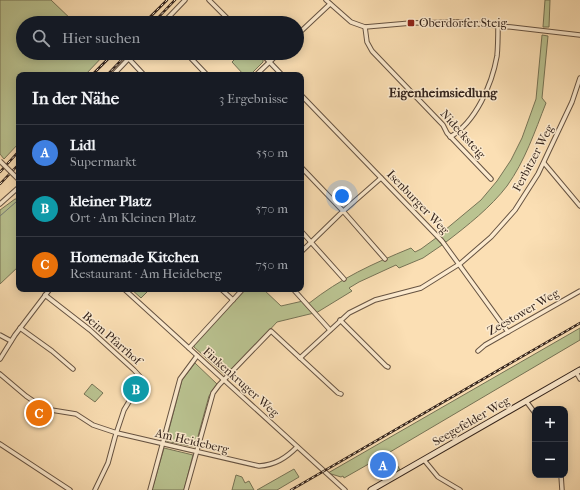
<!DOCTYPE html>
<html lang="de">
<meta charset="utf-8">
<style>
body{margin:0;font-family:"IM FELL French Canon",serif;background:#20242c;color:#f1f3f6}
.controls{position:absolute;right:12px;bottom:12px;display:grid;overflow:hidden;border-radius:8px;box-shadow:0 2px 10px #0003}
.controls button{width:36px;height:36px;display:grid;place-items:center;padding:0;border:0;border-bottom:1px solid #363941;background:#171b24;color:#f1f3f6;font:20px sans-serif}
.you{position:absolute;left:342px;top:196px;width:14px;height:14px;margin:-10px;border:3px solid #fff;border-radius:50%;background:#1a73e8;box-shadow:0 0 0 6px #1a73e833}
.badge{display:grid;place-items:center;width:26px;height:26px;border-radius:50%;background:#b45309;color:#fff;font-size:13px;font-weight:700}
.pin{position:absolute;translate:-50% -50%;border:2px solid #fff;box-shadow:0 1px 4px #0006}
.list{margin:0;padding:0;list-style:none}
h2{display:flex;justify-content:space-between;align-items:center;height:52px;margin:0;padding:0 16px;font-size:17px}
h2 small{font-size:13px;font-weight:400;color:#9ea1a6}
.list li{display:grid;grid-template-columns:26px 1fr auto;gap:12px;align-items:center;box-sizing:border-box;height:56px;padding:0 16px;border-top:1px solid #363941}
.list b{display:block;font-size:15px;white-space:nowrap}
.list p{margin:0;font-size:13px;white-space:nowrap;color:#9ea1a6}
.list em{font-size:13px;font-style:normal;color:#9ea1a6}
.icon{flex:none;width:22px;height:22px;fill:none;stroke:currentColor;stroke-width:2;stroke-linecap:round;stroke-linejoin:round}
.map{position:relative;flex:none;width:580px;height:490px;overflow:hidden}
.search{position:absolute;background:#171b24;box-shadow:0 2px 10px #0003;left:16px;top:16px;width:288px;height:44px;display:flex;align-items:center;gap:10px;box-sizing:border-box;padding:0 14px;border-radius:22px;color:#9ea1a6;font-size:15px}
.panel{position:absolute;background:#171b24;box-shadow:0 2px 10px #0003;left:16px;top:72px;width:288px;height:220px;border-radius:8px}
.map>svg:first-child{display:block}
</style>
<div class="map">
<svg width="580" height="490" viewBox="0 0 580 490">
<rect width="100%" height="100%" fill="#fbdfb4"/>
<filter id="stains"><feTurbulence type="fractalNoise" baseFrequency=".005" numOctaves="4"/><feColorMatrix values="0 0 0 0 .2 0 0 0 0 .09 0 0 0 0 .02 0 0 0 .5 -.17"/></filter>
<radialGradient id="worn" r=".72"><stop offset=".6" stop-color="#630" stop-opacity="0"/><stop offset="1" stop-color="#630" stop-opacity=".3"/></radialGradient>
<g fill="#bac391" stroke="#777456">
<path d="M0,0H51L75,23H23V53H106L85,75H19V143L4,159L0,154Z"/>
<path d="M545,0H550L549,27H543Z"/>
<path d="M542,35L548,36L542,98L546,103C535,131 525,161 507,186C491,207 467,226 446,242L439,235L481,200L497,181L511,160L522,138L536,99Z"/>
<path d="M241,53H257L263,59V62L250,75H244L232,62Z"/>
<path d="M15,199H19V266L0,284V210Z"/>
<path d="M436,238L442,245L423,258L399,268L396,265L359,282L349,288L352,291L316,313L308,304C341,278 372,264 411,248L415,252L421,249Z"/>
<path d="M131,289H150L141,298Z"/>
<path d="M245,289H263L281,306L303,301L314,313L277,322L228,375H225L194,347V344Z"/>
<path d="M580,328V340L390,452L400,470L391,475L389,471L396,466L388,453L344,478L343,476L341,477L328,473Z"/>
<path d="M195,363L217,384L209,396L195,447L166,441L182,380Z"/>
<path d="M92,384L103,393L95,402L84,394Z"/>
<path d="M164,448L193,455L184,490H152Z"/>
<path d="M294,469L299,477L277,490H257Z"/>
<path d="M236,475L242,477L245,483L249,481L254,490H232Z"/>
</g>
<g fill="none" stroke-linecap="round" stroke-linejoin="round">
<path stroke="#777e7a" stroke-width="1" d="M0,216L16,202"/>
<g stroke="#665342" stroke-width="5.5">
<g id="street">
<path d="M209,0L232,23"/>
<path d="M326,0L351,22L365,27L411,23L458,22L511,27L580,35"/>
<path d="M163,23L185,0"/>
<path d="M365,27L367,42L372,51L443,125L447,133L491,179"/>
<path d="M297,35L330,4"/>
<path d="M186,53L207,75"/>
<path d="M261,53L282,75"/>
<path d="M129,59L144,75"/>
<path d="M113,75L134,53"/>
<path d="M256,75L279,53"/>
<path d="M301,95L442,241L508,332"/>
<path d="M450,137C476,122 492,84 497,56C498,46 498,35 498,25"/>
<path d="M544,163L580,206"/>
<path d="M301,167L343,211L385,259"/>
<path d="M0,204L19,187"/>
<path d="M301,231L344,279"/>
<path d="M301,252L340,214L381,178"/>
<path d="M124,289L345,490"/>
<path d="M221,289L233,300"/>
<path d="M293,289L330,330"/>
<path d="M45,295L90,330L134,370L145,382L133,395L124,410L115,437L108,463L95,490"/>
<path d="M340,320L386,366L388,367"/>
<path d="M20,328L52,351L73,369"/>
<path d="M0,335L11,341"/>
<path d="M189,348L243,289"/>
<path d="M478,351L485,345L580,291"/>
<path d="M300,358L349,313L375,300L421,288L461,263L491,237L515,210L538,174L572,102L580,78"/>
<path d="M0,359L15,335L50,289"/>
<path d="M576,372L580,379"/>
<path d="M0,374L26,396L45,409L76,414L93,425L117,433L259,466C275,465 286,458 297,447"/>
<path d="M526,401L535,413"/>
<path d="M0,444L70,490"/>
<path d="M424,460L438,477L460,490"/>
<path d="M561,475L562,490"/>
<path d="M150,490L180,379L197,356"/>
<path d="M186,490L213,393L219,385L271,331L338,393L341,394"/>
</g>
</g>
<g stroke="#34241c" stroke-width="7">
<path id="secondary" d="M371,490L580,370"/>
</g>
<use href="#street" stroke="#fceace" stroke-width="3.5"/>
<use href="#secondary" stroke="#fceace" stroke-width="5"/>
<g stroke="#34241c" stroke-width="2.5">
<g id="rail">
<path d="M144,23L167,0"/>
<path d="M153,23L175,0"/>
<path d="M92,75L114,53"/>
<path d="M107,75L128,53"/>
<path d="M0,172L19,151"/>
<path d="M0,184L19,164"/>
<path d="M291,490L580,323"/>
</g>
</g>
<use href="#rail" stroke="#fceace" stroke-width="1" stroke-dasharray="3" stroke-linecap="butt"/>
<g stroke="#665342" stroke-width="5.5" stroke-linecap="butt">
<path id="street-bridge" d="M0,161L19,180"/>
</g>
<use href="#street-bridge" stroke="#fceace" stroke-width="3.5"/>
</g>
<rect fill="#8f2418" stroke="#fceace" stroke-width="1.5" x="407" y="19" width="8" height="8" rx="2"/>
<g text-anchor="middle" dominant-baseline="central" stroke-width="3" stroke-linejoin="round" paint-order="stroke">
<g font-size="12" fill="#34241c" stroke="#fceace" text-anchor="start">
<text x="419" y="23">Oberdorfer Steig</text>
</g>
<g font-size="12" fill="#34241c" stroke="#fceace">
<text transform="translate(463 134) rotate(48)">Nidecksteig</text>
<text transform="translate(533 158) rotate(-62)">Ferbitzer Weg</text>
<text transform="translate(418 202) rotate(46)">Isenburger Weg</text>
<text transform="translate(523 312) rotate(-30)">Zeestower Weg</text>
<text transform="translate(112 338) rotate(41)">Beim Pfarrhof</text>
<text transform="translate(241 382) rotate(42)">Finkenkruger Weg</text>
<text transform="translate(471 421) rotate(-30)">Seegefelder Weg</text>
<text transform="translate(192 441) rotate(13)">Am Heideberg</text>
</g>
<g font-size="13" font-weight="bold" fill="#34241c" stroke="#fceace">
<text x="443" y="92">Eigenheimsiedlung</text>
</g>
</g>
<rect width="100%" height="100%" filter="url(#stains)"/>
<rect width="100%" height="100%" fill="url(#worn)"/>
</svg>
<div class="controls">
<button>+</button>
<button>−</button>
</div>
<div class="you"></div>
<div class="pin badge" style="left:383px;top:465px;background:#3f7fe0">A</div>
<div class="pin badge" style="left:136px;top:389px;background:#0f9aa8">B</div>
<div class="pin badge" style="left:39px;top:413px;background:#e8710a">C</div>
<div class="search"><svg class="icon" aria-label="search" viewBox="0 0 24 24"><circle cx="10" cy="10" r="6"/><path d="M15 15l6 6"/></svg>Hier suchen</div>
<section class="panel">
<h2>In der Nähe<small>3 Ergebnisse</small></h2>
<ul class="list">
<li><span class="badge" style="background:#3f7fe0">A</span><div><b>Lidl</b><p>Supermarkt</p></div><em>550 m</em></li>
<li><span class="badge" style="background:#0f9aa8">B</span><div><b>kleiner Platz</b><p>Ort · Am Kleinen Platz</p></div><em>570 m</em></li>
<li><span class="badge" style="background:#e8710a">C</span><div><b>Homemade Kitchen</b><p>Restaurant · Am Heideberg</p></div><em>750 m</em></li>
</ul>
</section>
</div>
